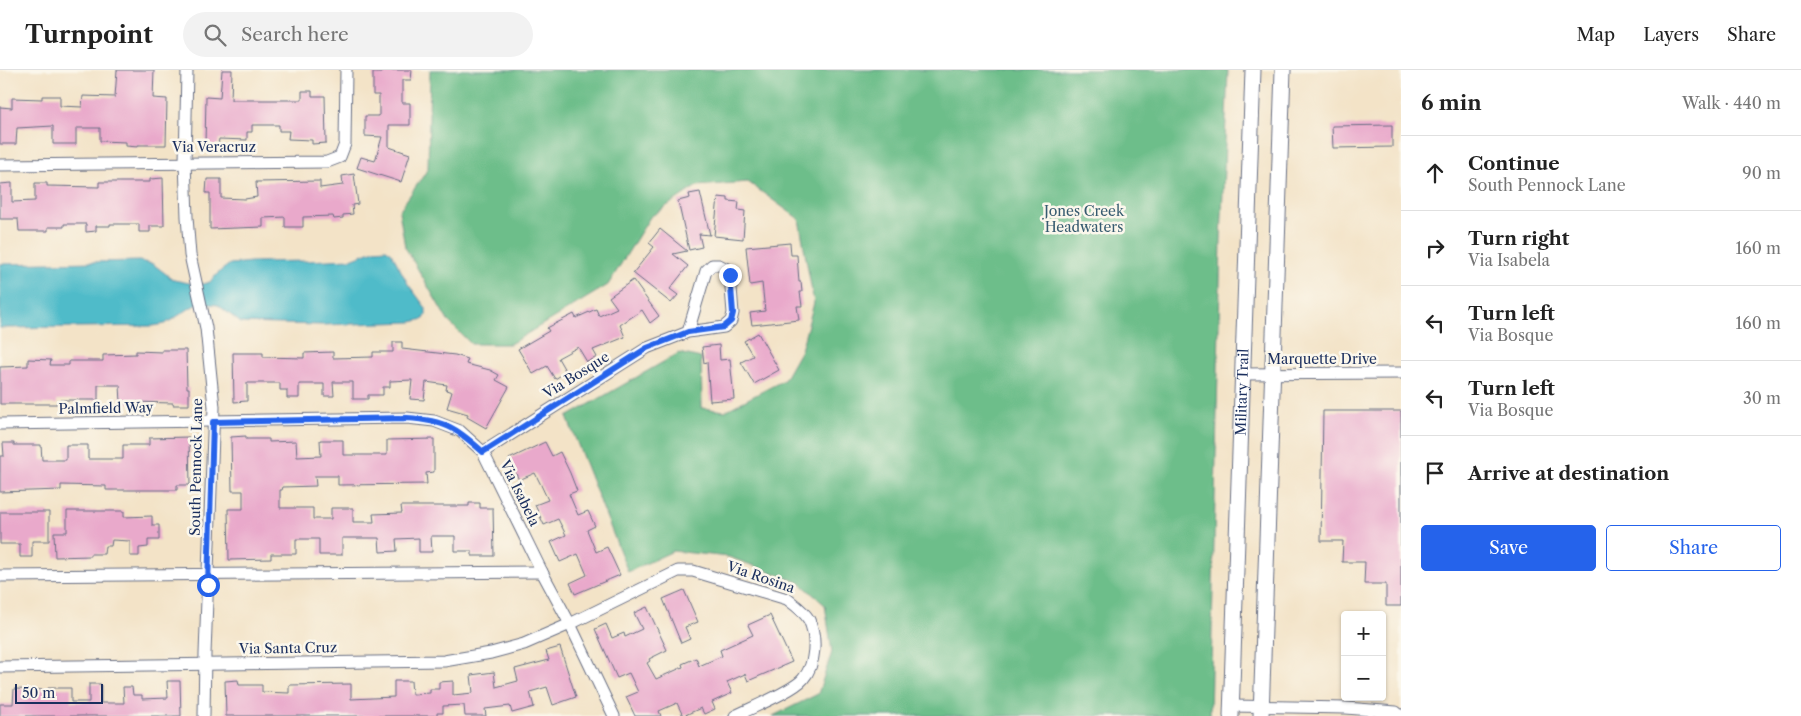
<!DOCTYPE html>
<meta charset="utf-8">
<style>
body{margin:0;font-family:"Libre Caslon Text",serif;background:#f2f2f2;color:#222}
.controls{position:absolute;right:15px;bottom:15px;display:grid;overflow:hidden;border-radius:5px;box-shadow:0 1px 4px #0004}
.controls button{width:45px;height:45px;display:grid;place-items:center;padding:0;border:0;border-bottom:1px solid #e0e0e0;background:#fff;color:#222;font:25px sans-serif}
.scale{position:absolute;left:15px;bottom:12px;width:88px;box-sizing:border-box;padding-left:5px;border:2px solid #1b2f5e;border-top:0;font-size:14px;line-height:18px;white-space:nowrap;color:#1b2f5e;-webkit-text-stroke:4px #fbf7ec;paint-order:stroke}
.stop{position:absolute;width:15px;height:15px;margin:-11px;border:4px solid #2563eb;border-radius:50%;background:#fff}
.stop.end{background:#2563eb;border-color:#fff;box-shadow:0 1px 5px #0008}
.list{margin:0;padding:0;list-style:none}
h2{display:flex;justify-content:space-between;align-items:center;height:65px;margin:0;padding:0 20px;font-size:21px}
h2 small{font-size:16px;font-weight:400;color:#767676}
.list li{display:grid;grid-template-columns:32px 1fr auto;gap:15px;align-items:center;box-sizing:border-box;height:75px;padding:0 20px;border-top:1px solid #e0e0e0}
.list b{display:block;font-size:19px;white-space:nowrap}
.list p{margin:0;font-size:16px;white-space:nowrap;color:#767676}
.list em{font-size:16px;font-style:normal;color:#767676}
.actions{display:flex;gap:10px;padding:15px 20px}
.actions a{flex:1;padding:11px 0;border:1px solid #2563eb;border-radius:5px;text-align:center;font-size:18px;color:#2563eb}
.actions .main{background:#2563eb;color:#fff}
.icon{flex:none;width:28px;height:28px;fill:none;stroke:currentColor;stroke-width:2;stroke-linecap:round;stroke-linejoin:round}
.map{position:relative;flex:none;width:1401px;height:646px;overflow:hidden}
header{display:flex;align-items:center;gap:30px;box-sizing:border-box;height:70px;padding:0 25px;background:#fff;border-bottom:1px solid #e0e0e0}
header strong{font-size:24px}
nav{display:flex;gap:28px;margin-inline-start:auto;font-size:18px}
.search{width:350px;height:45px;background:#f2f2f2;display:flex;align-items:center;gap:12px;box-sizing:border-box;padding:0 18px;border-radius:28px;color:#767676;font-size:19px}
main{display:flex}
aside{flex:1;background:#fff}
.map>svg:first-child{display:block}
</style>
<header>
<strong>Turnpoint</strong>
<div class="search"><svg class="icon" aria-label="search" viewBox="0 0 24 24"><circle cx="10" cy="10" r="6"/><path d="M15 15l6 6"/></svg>Search here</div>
<nav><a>Map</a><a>Layers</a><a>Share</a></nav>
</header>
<main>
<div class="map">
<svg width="1401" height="646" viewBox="0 0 1401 646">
<rect width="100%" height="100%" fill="#fbf7ec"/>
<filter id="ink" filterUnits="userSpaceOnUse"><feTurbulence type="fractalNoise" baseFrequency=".02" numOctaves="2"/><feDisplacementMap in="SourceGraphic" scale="10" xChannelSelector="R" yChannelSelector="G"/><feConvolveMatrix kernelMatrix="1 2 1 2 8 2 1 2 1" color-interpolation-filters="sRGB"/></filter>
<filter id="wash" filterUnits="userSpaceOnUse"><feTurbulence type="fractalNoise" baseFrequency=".0096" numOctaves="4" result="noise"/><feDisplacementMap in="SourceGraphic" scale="20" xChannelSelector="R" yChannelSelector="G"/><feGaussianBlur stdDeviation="1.12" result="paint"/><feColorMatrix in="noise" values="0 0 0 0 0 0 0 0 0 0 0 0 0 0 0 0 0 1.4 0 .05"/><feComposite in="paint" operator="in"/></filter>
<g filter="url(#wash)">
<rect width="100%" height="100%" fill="#f3e3c7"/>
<path fill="#6dbe8a" stroke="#447674" d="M430,0H1228L1221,169L1210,646H773L818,624L832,582L825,535L799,512L729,487L673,481L628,502L567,347L679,283L701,288L702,338L725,341L784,310L801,280L814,233L799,149L748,112L697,116L650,147L608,215L510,274H471L448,251L405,177L399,141L428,99Z"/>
<path fill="#4fbbc9" stroke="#357594" d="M386,179L391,182L408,214L426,238V245L424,249L411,252L323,255L241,253L218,235L208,234L195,235L165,254L153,256L0,258V194L139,191L153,194L174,210L199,215L210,212L218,203L230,194L251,192L306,191L351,189L374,180Z"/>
<g id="blocks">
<g fill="#e9a9cb">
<path d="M117,0H154L153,28L167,29L166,75H138V77L126,76V72L100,71V58H76V74H53V56L17,58L16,74H0V37L12,38V28L42,29V26H60V36L82,37L83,26L115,27Z"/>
<path d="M222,0H232L231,30H302V21H312V26H325L326,73L312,74V70L288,69L289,61H279V55H252V62H247V70L219,69L218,75H205L206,27L220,28Z"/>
<path d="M382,0H412L411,10H402V33H410V55H389V77L410,84L401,112L357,98L361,87L375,91L382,67L365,66V46H379V25H373V3H382Z"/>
<path d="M1392,55V77L1333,78L1332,56Z"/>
<path d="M354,104L358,134L352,135L353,144L343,145V148L334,149L333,146L303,147V157H285V147L263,148V157L210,159V123H206L207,109H221V128L245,129L257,127L256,112L320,111V118L343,115L342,106Z"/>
<path d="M163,108L164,156H150V162H139V154H110V156H96V161L86,162V154H64V157H48V161H19L18,149H0V114L12,113V132L35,131V113H47V116L99,117V112H150V109Z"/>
<path d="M700,122L710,165L699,164L702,177L689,180L678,131L690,128L689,124Z"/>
<path d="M718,127L728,128V131L739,132L738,140L745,141L743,169L714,166Z"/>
<path d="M660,159L687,181L673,184L688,196L670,219L678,225L671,233L633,203L654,177L649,173Z"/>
<path d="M790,173L791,185H797L799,212H801L802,222H800L802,236H797L799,250L752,255L750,243L765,241L762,213L750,215L746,177Z"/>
<path d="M633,210L659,246L650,253L642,240L620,255L625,267L593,280L597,287L587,292L578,277L558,288L566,302L555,309L547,296L533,304L518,279L549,261L547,258L574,244L576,248L596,239L599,246L617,238L609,227Z"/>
<path d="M758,263L779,300L754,314L741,292L753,286L744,271Z"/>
<path d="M393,272H402V279L455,285L468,289L466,294L490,300L499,305L496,310L509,317L486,358L467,347L468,344L447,338L452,322L446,320L447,315L426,312L424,330L410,329L412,310L390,311V317H383V325H368V329H353V312H333L334,326H324V314H299V328H287V320H280V313H247V331L234,332L233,283H263V287L304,288V283L333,282V288L373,287V282H393Z"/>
<path d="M719,275L720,290L730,289L734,329L710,331L707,292L704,293L702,277Z"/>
<path d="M162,280H186L187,318H189V335H173V333L133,332V333H121L120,315H98V330H57V334H0V297L28,296V289L51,290L50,295H69V291H103V285L136,284V281L162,282Z"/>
<path d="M1323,341H1401V536H1386V514H1364L1365,492H1342L1343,471H1321Z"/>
<path d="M246,366V369H269V372L296,371L297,387L321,386L320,370H343V385H387V370L434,369V402L426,403L427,414L338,415V406H315L316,416L283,417L282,420H280V438H313V449H331V438H353V452H374L373,444L402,443L401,436H469V433H480V438H493L494,486H472V481H455V466H431L432,482H419V468L396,469L397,481L380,482L379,468H342V485H319V469H296V484H271V489L229,490L228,439H243V421H232L231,367Z"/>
<path d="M189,367L190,415H177V420H106V416L61,415V420L0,422V386H4L3,373H14V375H41L42,390H66V375H88V389H123V375H149V368Z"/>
<path d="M545,372L552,386L560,382L570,403L577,421L569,424L578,445L588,441L595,456L587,460L596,482L607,477L620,505L575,524L570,513L587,505L578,484L560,492L551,472L566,465L558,449L544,455L535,435L548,430L540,413L535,403L519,410L509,389Z"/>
<path d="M67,441H124V447L152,446V455H159V470H148V477L139,478V486H130V471L112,470L111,476H105L104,484H90V486L55,487L54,462H67Z"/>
<path d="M0,442H49V471H32V487H20V474H0Z"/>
<path d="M684,520L698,552L685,557L690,569L681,573L663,529Z"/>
<path d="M647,537L667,580L649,589L650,591L647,593L656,609L683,597L682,594L696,588L699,596L722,586L720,580L753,565L748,555L770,545L792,592L748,611L745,604L727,612L732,623L712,632L715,639L704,644L701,638L683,646L677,633L659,641L661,646H635L626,627L638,622L629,603L617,608L595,559L606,554L612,568L624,563L625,567L642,559L634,543Z"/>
<path d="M560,577L576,627L553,635L547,617L530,622L534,637L512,643L510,636L485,639L486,646H465L464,635L443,636V643H437V646H226L225,611L238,610L239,615H262V622L289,623V615L351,614V629L394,627V611H411L412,624L430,623V619H439V612L453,611V625L473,623L471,605L494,602L496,617L518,611L515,599L549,590L546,581Z"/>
<path d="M167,611H180L181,646H0V634H13L14,619L48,620V618H71V632H89V614H101V633H124L123,617H132L133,625H142V629L168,628Z"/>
</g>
</g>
</g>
<g filter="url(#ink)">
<use href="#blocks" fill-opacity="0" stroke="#676e83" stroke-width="1"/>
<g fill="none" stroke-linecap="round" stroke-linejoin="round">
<g stroke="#676e83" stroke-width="13">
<g id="minor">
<path d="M187,0L185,92L187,147L190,185L206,258L214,337L205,584L204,646"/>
<path d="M0,95L327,92L340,87L345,74L346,0"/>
<path d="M1243,304L1401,303"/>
<path d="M0,354L407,348L434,351L460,361L483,382L542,502L570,554L614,646"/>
<path d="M483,382L647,278L688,262L724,257L731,251L733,243L730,205L727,199L719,195H712L706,201L688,262"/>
<path d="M0,506L542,502"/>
<path d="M0,597L444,591L491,583L524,574L570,554L678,501H693L787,529C795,535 804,541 809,550C817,567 816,594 803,609C793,621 751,638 735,646"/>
<path d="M1231,636L1346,638L1396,642L1401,646"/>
</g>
</g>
<g stroke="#676e83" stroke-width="17">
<g id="secondary">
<path id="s1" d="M1231,646L1253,0"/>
<path d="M1261,646L1283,0"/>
</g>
</g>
<use href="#minor" stroke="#fff" stroke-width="11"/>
<use href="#secondary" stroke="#fff" stroke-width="15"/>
</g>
</g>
<g fill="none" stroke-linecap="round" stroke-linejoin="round" filter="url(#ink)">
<path stroke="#2563eb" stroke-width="6" d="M208,515L213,352L407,348C446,351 455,357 483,382L647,278L688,262L724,257L731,251L733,243L730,205"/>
</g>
<g text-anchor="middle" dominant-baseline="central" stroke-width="5" stroke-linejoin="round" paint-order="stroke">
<g font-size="14" fill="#1b2f5e" stroke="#fbf7ec">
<text x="214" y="77">Via Veracruz</text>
<text x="1322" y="289">Marquette Drive</text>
<text transform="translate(576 305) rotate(-32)">Via Bosque</text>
<text stroke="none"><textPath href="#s1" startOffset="324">Military Trail</textPath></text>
<text transform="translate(106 338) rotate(-1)">Palmfield Way</text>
<text transform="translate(196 397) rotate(-89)">South Pennock Lane</text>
<text transform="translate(520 423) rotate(64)">Via Isabela</text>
<text transform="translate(761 507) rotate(19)">Via Rosina</text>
<text transform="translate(288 578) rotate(-1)">Via Santa Cruz</text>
</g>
<g font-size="14" fill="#365b70" stroke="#fbf7ec">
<text x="1084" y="141">Jones Creek<tspan x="1084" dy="16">Headwaters</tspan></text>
</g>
</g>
</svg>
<div class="controls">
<button>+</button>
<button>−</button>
</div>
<div class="scale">50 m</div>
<div class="stop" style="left:208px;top:515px"></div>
<div class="stop end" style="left:730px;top:205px"></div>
</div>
<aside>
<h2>6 min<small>Walk · 440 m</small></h2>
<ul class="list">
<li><svg class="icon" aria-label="ahead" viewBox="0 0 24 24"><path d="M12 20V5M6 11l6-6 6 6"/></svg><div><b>Continue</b><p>South Pennock Lane</p></div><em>90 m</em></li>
<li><svg class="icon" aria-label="right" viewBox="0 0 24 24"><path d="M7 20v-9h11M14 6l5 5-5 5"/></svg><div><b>Turn right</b><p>Via Isabela</p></div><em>160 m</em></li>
<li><svg class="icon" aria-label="left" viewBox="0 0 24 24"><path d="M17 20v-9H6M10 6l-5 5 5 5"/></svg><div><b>Turn left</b><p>Via Bosque</p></div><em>160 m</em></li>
<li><svg class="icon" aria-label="left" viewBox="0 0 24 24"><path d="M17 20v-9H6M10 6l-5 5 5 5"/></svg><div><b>Turn left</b><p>Via Bosque</p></div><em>30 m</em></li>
<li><svg class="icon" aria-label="arrive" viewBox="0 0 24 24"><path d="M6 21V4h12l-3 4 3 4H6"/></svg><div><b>Arrive at destination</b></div></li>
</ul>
<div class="actions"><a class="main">Save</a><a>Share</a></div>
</aside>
</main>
